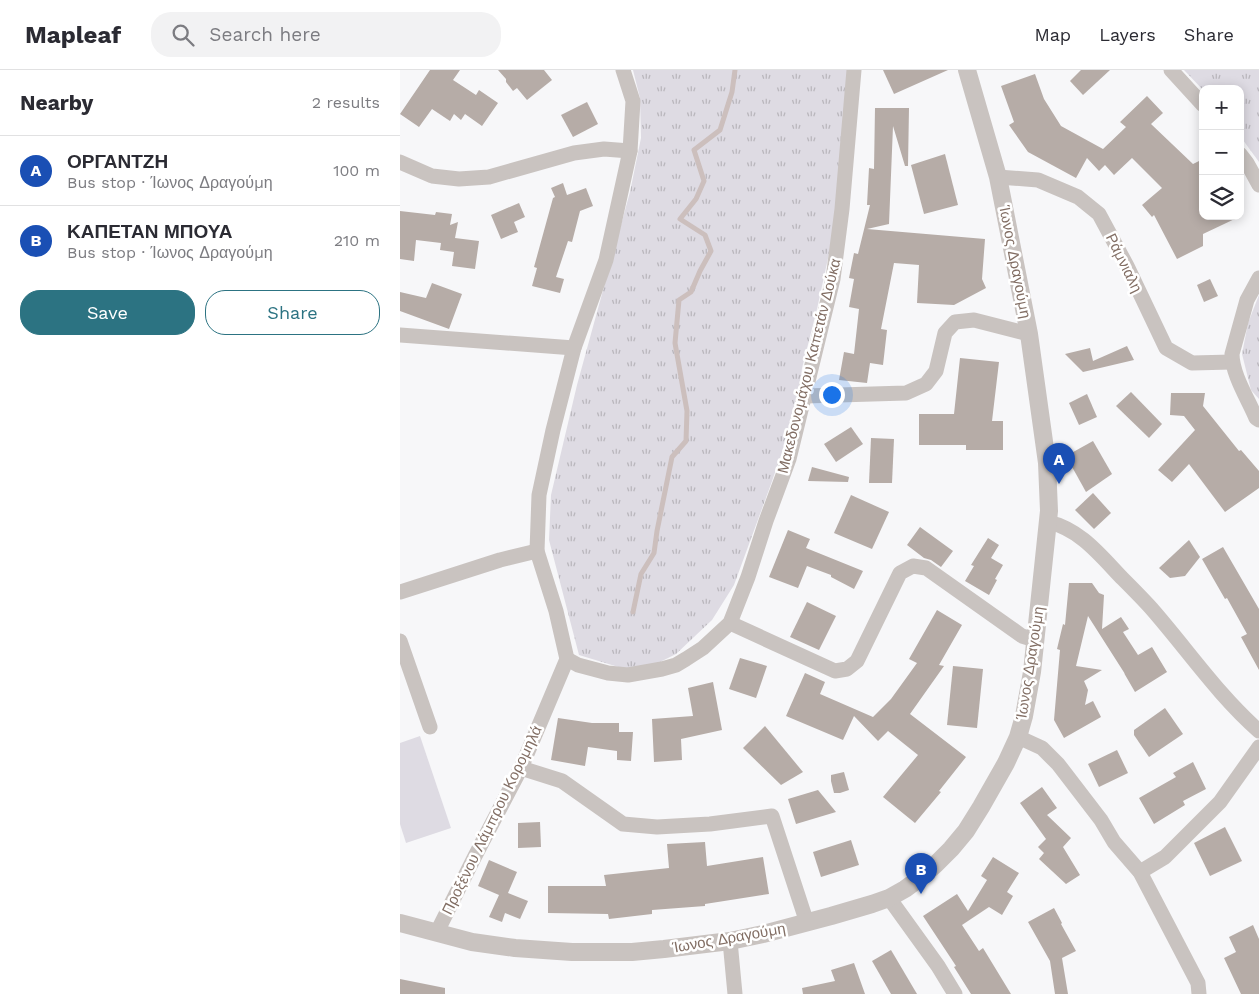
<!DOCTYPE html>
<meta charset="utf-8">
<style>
body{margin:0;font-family:"Work Sans",sans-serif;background:#f2f2f3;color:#2b2b33}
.controls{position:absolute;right:15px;top:15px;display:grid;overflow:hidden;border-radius:10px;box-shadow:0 2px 12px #0003}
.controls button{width:45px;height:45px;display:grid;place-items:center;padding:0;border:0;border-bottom:1px solid #e1e1e2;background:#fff;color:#2b2b33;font:25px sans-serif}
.you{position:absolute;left:431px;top:324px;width:18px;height:18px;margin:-12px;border:4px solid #fff;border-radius:50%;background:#1a73e8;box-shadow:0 0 0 8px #1a73e833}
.badge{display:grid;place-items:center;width:32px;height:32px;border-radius:50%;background:#2c7382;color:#fff;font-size:16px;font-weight:700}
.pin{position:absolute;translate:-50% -41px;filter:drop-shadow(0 1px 2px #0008)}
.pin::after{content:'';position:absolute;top:26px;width:18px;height:15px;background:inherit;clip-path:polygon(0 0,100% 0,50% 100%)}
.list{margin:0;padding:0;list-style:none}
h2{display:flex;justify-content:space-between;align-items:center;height:65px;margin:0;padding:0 20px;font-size:21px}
h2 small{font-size:16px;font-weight:400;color:#7c7c81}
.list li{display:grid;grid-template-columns:32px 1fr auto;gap:15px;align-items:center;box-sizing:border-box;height:70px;padding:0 20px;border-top:1px solid #e1e1e2}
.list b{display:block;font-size:19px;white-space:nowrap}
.list p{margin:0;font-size:16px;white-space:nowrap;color:#7c7c81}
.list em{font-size:16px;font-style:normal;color:#7c7c81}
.actions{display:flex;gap:10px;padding:15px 20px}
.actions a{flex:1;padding:11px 0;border:1px solid #2c7382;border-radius:20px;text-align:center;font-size:18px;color:#2c7382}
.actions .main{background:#2c7382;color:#fff}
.icon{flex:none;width:28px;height:28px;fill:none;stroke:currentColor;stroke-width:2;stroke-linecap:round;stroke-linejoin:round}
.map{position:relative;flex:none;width:859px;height:924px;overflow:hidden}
header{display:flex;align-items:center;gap:30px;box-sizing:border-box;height:70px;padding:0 25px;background:#fff;border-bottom:1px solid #e1e1e2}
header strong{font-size:24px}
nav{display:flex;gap:28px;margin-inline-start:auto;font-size:18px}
.search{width:350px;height:45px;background:#f2f2f3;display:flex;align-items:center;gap:12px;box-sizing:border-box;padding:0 18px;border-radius:20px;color:#7c7c81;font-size:19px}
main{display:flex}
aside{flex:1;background:#fff}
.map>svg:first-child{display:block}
</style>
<header>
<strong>Mapleaf</strong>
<div class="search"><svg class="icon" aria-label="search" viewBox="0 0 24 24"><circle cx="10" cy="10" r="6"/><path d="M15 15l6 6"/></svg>Search here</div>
<nav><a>Map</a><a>Layers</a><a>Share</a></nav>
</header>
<main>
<aside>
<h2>Nearby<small>2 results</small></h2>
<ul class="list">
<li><span class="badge" style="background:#1a4fb4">A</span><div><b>ΟΡΓΑΝΤΖΗ</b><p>Bus stop · Ίωνος Δραγούμη</p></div><em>100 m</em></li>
<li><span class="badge" style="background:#1a4fb4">B</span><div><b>ΚΑΠΕΤΑΝ ΜΠΟΥΑ</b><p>Bus stop · Ίωνος Δραγούμη</p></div><em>210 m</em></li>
</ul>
<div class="actions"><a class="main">Save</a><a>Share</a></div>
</aside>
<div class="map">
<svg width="859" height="924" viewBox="0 0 859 924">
<defs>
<pattern id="grass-tufts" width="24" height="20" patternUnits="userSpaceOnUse" patternTransform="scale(1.25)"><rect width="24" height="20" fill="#dedbe3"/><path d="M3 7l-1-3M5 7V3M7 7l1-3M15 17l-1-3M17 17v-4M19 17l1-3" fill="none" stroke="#b9b6bc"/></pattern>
</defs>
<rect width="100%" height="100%" fill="#f7f7f9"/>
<g fill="url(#grass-tufts)">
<path d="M233,0H451L435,156L417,239L402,298L398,336L371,414L334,515L312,550L276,584L252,596L225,599L179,585L149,470L151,425L177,315L230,122L241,68L240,28Z"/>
<path d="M784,0H859V92L840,66V19H803V20Z"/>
<path d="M859,225V329L851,320L842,284L848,253Z"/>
</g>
<path fill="#dedbe3" d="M20,666L51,758L6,773L0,754V673Z"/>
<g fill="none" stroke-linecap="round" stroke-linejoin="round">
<path stroke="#ccbfbd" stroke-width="5" d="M233,542L241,504L254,483L257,461L272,387L286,371L287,341L275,273L279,230L291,222L300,201L311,181L305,165L280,149L296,129L304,111L294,80L320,60L332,22L335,0"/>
</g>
<g fill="#b6aca7">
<path d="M30,0H60L53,10L76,25L79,20L98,33L82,56L65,44L61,50L54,44L50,51L32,39L19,57L0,44Z"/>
<path d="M98,0H144L152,10L127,30L117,18L113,21L106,12V9Z"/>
<path d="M483,0H548L494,24Z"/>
<path d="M681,0H710L683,25L670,11Z"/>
<path d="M635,4L644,29L661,56L703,79L726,57L720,52L747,26L763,43L751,54L793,94L803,89V146H841L803,164V176L777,189L754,145L752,147L742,135L762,118L732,88L714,105L705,95L699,101L687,88L676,108L628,82L609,55L614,52L601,16Z"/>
<path d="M187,32L198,54L173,67L161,45Z"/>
<path d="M475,38H509L508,96H505L493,56L489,154L467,159L585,169L582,209L586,218L554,235L517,233L519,195L494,193L481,259L487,260L483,295L470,293L467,313L439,310L444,282L454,284L459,239L449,237L454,209L449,208L454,183L458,184L470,135H467L469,98L474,99Z"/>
<path d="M545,84L558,135L524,144L511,95Z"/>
<path d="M163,113L167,125L186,118L193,136L180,141L172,172L168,171L156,207L164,209L160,223L132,216L137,198L134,197L153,128L155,127L151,118Z"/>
<path d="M119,133L125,147L114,152L118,162L101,169L91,145Z"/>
<path d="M0,141L35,145L36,142L52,144L50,155L58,152L55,168L79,171L75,199L52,196L54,182L40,180L41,173L16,170L14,191L0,189Z"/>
<path d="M810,209L818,226L804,232L797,215Z"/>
<path d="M32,213L62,224L49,259L0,241V222L26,228Z"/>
<path d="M727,276L734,290L683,302L665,284L690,278L693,291Z"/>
<path d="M560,288L599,292L592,351H603V380H566V375H519V344H554Z"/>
<path d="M731,322L762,354L749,368L716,336Z"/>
<path d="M771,323H805L803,336L839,381L841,380L859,401V418L825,442L789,394L772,412L758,400L795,360L784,346L770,345Z"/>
<path d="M687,324L697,347L679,355L669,333Z"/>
<path d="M451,357L463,374L436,392L424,374Z"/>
<path d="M471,368L494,369L492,413H469Z"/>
<path d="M693,371L712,404L686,422L666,386Z"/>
<path d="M412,397L449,407L448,412L408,411Z"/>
<path d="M693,423L711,443L694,459L675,440Z"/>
<path d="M451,425L489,442L472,479L434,463Z"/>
<path d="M520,457L553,481L541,497L531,490L524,488L507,475Z"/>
<path d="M388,460L410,469L406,478L463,501L454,519L431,507V505L407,496L398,518L369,507Z"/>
<path d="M588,468L599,475L591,488L603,495L595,509L597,510L589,525L565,511L574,496L571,495Z"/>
<path d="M789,470L800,487L785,506L770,508L759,498Z"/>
<path d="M823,477L859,539V600L841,567L847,564L827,528L825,529L802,489Z"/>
<path d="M669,513H692L699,523L704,525L702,559L721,547L729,559L723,562L738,585L752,577L767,602L735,622L724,603L725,604L688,546L676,596L702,600L684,611L688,620L685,635L693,631L701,647L664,668L654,650L660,580L657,579L663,554L665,555Z"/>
<path d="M407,532L436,546L419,580L390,567Z"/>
<path d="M537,540L562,555L539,595L544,596L510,644L566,687L539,721L541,722L515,753L483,727L518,685L488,661L478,671L454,646L443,670L386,646L405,603L425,612L420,624L473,647L491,629L517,593L509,589Z"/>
<path d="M340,588L367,596L356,628L329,619Z"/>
<path d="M553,596L583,599L577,658L547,655Z"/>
<path d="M313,612L322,660L281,669L282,690L254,692L252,649L293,646L288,618Z"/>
<path d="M765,638L783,664L749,687L734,665V660Z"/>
<path d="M158,648L192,653H219V662H233L231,691L217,690V681L188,677L185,696L151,690Z"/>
<path d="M365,656L403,702L381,715L343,678Z"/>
<path d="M717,680L728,703L699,717L688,694Z"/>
<path d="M793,692L806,719L783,731L785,735L754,754L739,728L776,707L773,703Z"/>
<path d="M444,702L449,720L440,723H434L431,711V705Z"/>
<path d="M642,717L657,738L647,745L671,768L663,777L680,805L666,814L639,789L644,783L638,777L646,769L620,733Z"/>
<path d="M418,720L436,742L396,754L388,729Z"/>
<path d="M140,752L141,777L118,778V753Z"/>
<path d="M825,757L842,791L810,806L794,773Z"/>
<path d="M451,770L459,795L421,807L413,782Z"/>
<path d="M305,772L307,796L363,787L369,824L305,834V836L252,840V844L209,849L208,844L148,843V816H206L204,805L269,798L267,774Z"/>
<path d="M593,787L619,803L607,822L613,826L602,845L589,837L562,855L579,881L583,878L611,924H571L554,897L556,896L523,846L557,824L568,841L587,810L581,806Z"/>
<path d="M89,790L117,802L108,823L128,831L120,849L105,843L102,852L89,847L99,825L78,816Z"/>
<path d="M654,838L662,853L661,854L676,881L662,888L668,924H655L650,891L628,852Z"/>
<path d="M853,855L859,869V924H841L824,888L836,882L829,867Z"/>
<path d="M491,880L517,924H491L472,891Z"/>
<path d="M454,893L465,924H403L402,918L435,911L431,900Z"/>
<path d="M0,909L45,918V924H0Z"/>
</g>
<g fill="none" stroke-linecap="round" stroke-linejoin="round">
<g stroke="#c9c3c0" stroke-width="15">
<path d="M771,0L803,35"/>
<path d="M840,84L847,93L859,115"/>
<path d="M0,92L32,106L59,109L89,107L174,83L204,79L230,81"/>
<path d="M598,107L638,110L678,127L699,144L727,196L766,278L792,293L832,292"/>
<path d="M859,208L847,230L832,284C832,304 848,329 856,348L859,350"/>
<path d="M0,265L174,278"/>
<path d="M405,326L506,323L526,314L536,301L545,263L555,252L574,250L629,264"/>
<path d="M648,452C680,459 700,485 722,508C732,518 742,528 751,538C787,579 818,625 859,661"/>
<path d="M0,522L100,490L137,481"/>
<path d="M330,553L435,601L447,599L457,591L500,503L513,496L526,498L622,566L635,570"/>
<path d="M0,571L30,657"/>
<path d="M167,589L178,595L208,603L228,605L262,599L276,595L286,589L303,578L330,553L348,507L366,451L389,389L433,209L442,139L454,0"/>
<path d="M618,667L642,678L658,694L701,750L714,772L740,802L798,913L799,924"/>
<path d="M121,698L162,711L223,754L257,757L310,754L372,746L407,853"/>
<path d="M740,802L765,787L820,732L859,677"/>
<path d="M489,828L538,896L555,924"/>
<path d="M37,862L74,788L121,698L167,589L156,541L137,481L139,425L153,360L174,278L206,190L230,81L233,31L223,0"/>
<path d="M330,871L335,924"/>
</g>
<path stroke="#c9c3c0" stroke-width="18" d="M0,853L72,872L115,878L172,882H232L264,879L330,871L363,864L431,846L472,834L489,828L505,819L520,808L536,794L551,779L566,761L581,737L606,693L618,667L624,646L632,602L649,441L647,393L629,264L598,107L567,0"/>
</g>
<g text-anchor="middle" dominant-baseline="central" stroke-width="5" stroke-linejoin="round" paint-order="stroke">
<g font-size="15" fill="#826e64" stroke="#fff">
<text transform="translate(615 192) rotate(79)">Ίωνος Δραγούμη</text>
<text transform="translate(724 193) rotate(64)">Ράμνιαλη</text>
<text transform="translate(409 296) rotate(-76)">Μακεδονομάχου Καπετάν Δούκα</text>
<text transform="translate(630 593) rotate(-81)">Ίωνος Δραγούμη</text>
<text transform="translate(92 750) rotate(-64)">Προξένου Λάμπρου Κορομηλά</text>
<text transform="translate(329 868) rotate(-10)">Ίωνος Δραγούμη</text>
</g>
</g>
</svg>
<div class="controls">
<button>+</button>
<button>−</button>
<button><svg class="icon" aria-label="layers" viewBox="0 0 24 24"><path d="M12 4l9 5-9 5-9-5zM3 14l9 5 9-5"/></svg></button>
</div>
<div class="you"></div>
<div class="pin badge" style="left:659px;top:414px;background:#1a4fb4">A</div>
<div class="pin badge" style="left:521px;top:824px;background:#1a4fb4">B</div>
</div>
</main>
